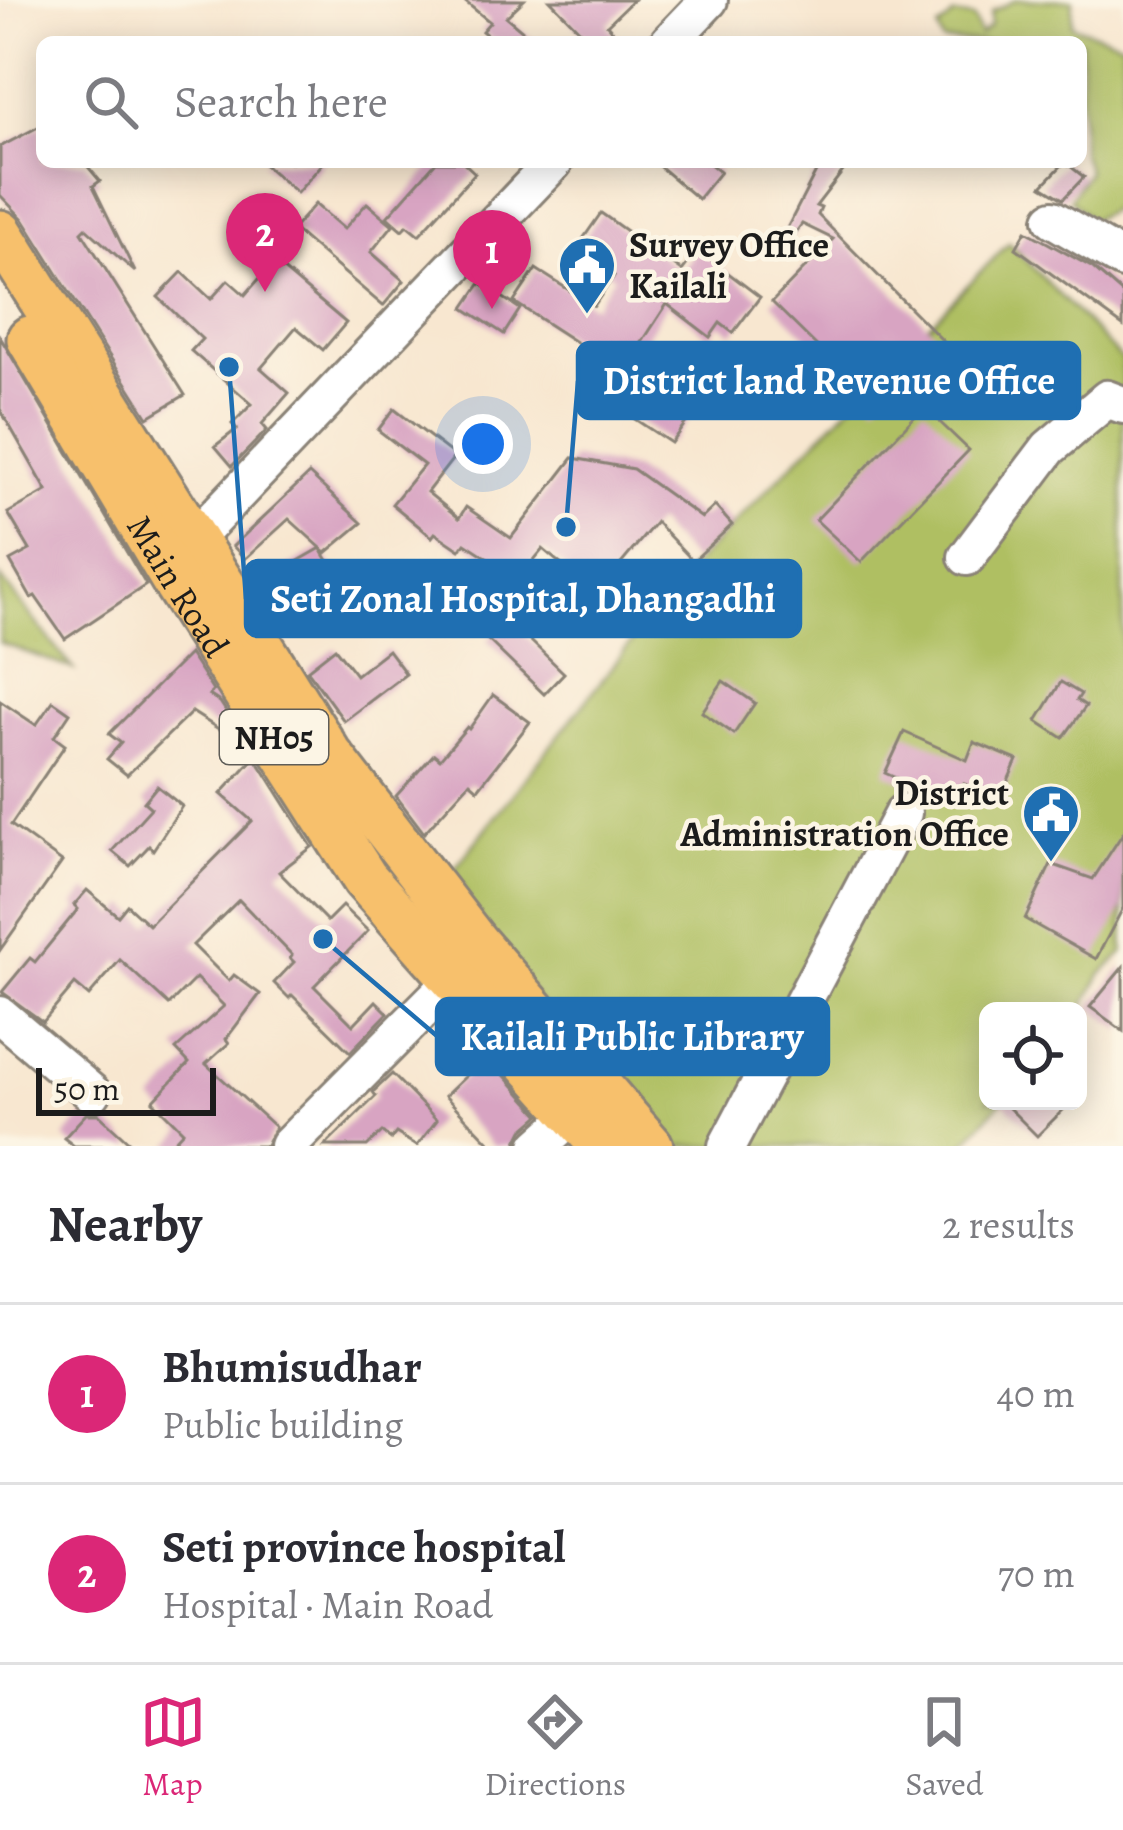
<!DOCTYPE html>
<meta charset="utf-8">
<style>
body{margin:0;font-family:Alegreya,serif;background:#f2f2f3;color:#2b2b33}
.controls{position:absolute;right:36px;bottom:36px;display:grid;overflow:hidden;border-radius:18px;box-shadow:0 6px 30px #0003}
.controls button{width:108px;height:108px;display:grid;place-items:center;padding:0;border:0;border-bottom:3px solid #e1e1e2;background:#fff;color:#2b2b33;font:60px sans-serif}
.scale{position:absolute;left:36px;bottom:30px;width:180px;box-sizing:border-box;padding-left:12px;border:6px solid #1c1c1c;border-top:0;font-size:33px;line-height:42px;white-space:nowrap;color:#1c1c1c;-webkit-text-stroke:9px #fcf5e5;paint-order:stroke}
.you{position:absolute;left:483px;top:444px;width:42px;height:42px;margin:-30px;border:9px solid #fff;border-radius:50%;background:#1a73e8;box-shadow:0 0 0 18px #1a73e833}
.badge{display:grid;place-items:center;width:78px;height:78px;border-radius:50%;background:#db2777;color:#fff;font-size:39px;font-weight:700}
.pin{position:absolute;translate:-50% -99px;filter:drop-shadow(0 3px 6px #0008)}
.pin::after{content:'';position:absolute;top:63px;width:42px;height:36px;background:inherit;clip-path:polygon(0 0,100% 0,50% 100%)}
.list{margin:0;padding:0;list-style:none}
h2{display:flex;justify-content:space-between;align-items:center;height:156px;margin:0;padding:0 48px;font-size:51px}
h2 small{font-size:39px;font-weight:400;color:#7c7c81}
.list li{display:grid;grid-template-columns:78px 1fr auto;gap:36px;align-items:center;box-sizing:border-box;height:180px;padding:0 48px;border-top:3px solid #e1e1e2}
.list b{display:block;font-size:45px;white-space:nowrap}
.list p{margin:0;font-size:39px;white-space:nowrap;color:#7c7c81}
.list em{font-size:39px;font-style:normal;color:#7c7c81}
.icon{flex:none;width:66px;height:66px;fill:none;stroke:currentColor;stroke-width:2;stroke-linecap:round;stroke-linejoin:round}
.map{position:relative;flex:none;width:1123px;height:1146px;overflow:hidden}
.search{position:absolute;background:#fff;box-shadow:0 6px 30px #0003;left:36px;right:36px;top:36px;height:132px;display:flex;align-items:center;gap:30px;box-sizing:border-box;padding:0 42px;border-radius:18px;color:#7c7c81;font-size:45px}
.sheet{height:516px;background:#fff}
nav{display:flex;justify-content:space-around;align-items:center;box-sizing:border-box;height:168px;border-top:3px solid #e1e1e2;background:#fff;font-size:33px;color:#7c7c81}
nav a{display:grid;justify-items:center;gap:6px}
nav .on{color:#db2777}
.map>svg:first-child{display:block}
</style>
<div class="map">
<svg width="1123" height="1146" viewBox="0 0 1123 1146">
<rect width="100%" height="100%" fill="#fcf5e5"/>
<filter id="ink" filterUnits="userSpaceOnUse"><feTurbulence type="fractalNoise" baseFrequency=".00833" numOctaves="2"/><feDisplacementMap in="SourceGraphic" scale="24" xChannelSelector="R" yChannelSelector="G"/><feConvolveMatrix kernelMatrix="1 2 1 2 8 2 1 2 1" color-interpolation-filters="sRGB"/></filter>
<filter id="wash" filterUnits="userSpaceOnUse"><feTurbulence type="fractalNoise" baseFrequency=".004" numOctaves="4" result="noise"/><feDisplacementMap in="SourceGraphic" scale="48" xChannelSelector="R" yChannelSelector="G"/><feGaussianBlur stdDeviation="2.7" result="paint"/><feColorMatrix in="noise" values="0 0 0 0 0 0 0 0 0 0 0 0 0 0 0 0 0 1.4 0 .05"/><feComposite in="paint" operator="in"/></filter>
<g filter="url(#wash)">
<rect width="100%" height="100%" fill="#f8e7d0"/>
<g fill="#afbf62" stroke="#666e3f" stroke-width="3">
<path d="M1016,0H1073L1072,25L1123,43V203L1091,220L1070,199L1088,171L1081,153V42H943L938,29L954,15L974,18L980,35L990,26L991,12Z"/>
<path d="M1009,243L1123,361V953L1101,975L1078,1017V1011H988V1101H1002L962,1146H659L442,885L684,575Z"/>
<path d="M0,577L73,669L0,643Z"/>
</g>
<g id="blocks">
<g fill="#d8a4c2">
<path d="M463,0H524L506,17L536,42H495L482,31L490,22Z"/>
<path d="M550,0H633L607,25L622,42H591Z"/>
<path d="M42,125V162H84L100,181L93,186L135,272L86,228L82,232L185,395L148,417L23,219L0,195V147Z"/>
<path d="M261,162H324L297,193Z"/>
<path d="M436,162H463L475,173L419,235L407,225L402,230L387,217Z"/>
<path d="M654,162H708L720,172L698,199Z"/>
<path d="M821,162H850L816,206L821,208L818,215L943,341L876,404L772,302L833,239L802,224L791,239L784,234Z"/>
<path d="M1065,162L1084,177L1063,199L1042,186Z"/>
<path d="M367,203L393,225L371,252L404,281L383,306L293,229L315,204L344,229Z"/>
<path d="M601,213L682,271L698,250L760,297L733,333L720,323L710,337L667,304L641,344L709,391L671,443L609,402L628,376L514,302L536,269L594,306L614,276L576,249Z"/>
<path d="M1026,231L1093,268L1123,294V326L1016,248Z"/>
<path d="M274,262L346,323L323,350L296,327L261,368L289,393L262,424L267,430L232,466L215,446L237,429L232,424L252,404L191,351L202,339L158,297L182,272L211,299L228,280L245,295Z"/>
<path d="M481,283L520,309L504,334L464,308Z"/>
<path d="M0,337L146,585L65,639L35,596L31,598L10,561L30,550L8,513L47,491L0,409Z"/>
<path d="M924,407L969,450L861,562L816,520Z"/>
<path d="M394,409L455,456L427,492L459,518L466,507L511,538L573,458L633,469L702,518L715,506L732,525L693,561L656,522L596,594L543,549L513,585L498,572L502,567L465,543L460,550L435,533L432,537L392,504L424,465L378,430Z"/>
<path d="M309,474L362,523L326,553L321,549L335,572L300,592L286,568L321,548L289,519L245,559L233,546Z"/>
<path d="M508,619L564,673L544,694L488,640Z"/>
<path d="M335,648L356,675L388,650L406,674L344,721L307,670Z"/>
<path d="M189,654L213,691L209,695L220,702L235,725L228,735L192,712L127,775L107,759L121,743L109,734Z"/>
<path d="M723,681L755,703L734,734L702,712Z"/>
<path d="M1061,682L1081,694L1077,700L1086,706L1063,738L1037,721Z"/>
<path d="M493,695L530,722L478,789L470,782L424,833L396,796L434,754L440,759L467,727L469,729Z"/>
<path d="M0,701L36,725L53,701L70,713L54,737L65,745L11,825L62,862L0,950Z"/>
<path d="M904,732L967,760L974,742L1017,760L1000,799L964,784L954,804L885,773Z"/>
<path d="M255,757L312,847L279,872L327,921L342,906L368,931L314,986L353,1025L376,1001L388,1013L350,1052L292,995L289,998L274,983L294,962L290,958L292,955L239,900L193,945L229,981L234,975L260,994L226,1039L229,1043L206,1064L275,1127L266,1146H169L183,1131L153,1101L189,1063L176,1049L224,1006L196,978L169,1005L120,960L89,996L75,984L43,1022L2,992L30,958L35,962L78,909L74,905L87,890L118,916L127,905L149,925L252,821L221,794Z"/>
<path d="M157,786L182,806L153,850L149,846L130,866L112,851L151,808L144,802Z"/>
<path d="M1123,833V908L1096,959L1025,919L1051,864L1093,879Z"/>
<path d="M1123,967V1031L1090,1007Z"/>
<path d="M487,1056L540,1115L523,1130L515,1146H493L445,1096Z"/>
<path d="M392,1074L437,1120L417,1146L396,1133L391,1139L382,1132L367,1146H325L376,1096L373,1092Z"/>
<path d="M1002,1101H1072L1037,1136Z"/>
<path d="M86,1114H98L133,1146H74L64,1138Z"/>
</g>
</g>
</g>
<g filter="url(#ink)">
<use href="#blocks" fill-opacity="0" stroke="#8a8276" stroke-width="3"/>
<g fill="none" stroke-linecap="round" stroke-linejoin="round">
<g stroke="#8a8276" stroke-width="42">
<g id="minor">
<path d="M669,42L709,0"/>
<path d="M1053,219L1123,260"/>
<path d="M192,541L554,162"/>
<path d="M967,557L1049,448L1107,399L1123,405"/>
<path d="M0,1015L92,1093"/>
<path d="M288,1146L453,980"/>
<path d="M539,1146L575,1114"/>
<path d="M727,1146L903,813"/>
</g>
</g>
<g stroke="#8a8276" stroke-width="51">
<g id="major">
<path d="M0,233L328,753L476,944L650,1146"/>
<path id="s1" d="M30,339L174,580L365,879L603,1146"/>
</g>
</g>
<use href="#minor" stroke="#fff" stroke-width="36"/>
<use href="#major" stroke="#f7c06c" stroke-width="45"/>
</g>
</g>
<defs>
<g id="civic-pin" transform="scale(3)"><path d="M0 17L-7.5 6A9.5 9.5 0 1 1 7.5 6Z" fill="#1f6fb2" stroke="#fcf5e5"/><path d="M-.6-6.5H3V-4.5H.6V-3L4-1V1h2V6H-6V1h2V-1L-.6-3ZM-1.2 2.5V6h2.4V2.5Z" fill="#fff"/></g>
</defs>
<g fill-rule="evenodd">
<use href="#civic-pin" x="587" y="265"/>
<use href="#civic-pin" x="1051" y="813"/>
</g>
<g text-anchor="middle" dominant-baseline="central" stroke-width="9" stroke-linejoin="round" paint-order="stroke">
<rect fill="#fcf5e5" stroke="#5f5d58" stroke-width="3" x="220" y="710" width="108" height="54" rx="9"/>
<g font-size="33" font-weight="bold" fill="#1c1c1c">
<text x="274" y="737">NH05</text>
</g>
<g font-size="36" font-weight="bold" fill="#1c1c1c" stroke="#fcf5e5" text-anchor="start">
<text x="629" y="244">Survey Office<tspan x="629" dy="41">Kailali</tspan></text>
<text x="1009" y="792" text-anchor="end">District<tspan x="1009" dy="41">Administration Office</tspan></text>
</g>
<g font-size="36" fill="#1c1c1c" stroke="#fcf5e5">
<text stroke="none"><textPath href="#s1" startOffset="288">Main Road</textPath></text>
</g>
</g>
<path fill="none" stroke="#1f6fb2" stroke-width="4.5" d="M566 527L578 381M229 367L246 599M323 939L437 1036"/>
<g fill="#1f6fb2" stroke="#fcf5e5" stroke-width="4.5">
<circle cx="566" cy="527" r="12"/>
<circle cx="229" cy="367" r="12"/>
<circle cx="323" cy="939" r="12"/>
</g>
<g fill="#1f6fb2" stroke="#1f6fb2" stroke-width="4.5">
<rect x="578" y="343" width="501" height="75" rx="12"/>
<rect x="246" y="561" width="554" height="75" rx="12"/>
<rect x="437" y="999" width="391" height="75" rx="12"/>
</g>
<g font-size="39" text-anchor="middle" font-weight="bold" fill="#fff">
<text x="829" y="394">District land Revenue Office</text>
<text x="523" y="612">Seti Zonal Hospital, Dhangadhi</text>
<text x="632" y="1050">Kailali Public Library</text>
</g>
</svg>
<div class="controls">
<button><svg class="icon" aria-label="locate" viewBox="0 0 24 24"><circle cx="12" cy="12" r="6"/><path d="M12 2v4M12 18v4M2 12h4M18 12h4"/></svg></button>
</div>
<div class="scale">50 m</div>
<div class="you"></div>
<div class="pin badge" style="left:492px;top:309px">1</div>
<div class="pin badge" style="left:265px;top:292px">2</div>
<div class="search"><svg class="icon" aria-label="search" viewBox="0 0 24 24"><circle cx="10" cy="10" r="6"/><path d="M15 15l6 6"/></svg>Search here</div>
</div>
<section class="sheet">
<h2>Nearby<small>2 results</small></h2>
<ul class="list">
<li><span class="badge">1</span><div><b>Bhumisudhar</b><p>Public building</p></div><em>40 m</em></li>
<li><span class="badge">2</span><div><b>Seti province hospital</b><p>Hospital · Main Road</p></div><em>70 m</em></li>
</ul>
</section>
<nav>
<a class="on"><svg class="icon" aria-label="map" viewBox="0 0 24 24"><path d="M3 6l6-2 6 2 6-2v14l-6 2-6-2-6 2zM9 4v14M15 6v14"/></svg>Map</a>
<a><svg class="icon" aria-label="directions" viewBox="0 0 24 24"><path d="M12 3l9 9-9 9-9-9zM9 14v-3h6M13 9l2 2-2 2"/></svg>Directions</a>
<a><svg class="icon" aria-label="saved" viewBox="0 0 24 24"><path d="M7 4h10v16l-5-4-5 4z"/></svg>Saved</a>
</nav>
